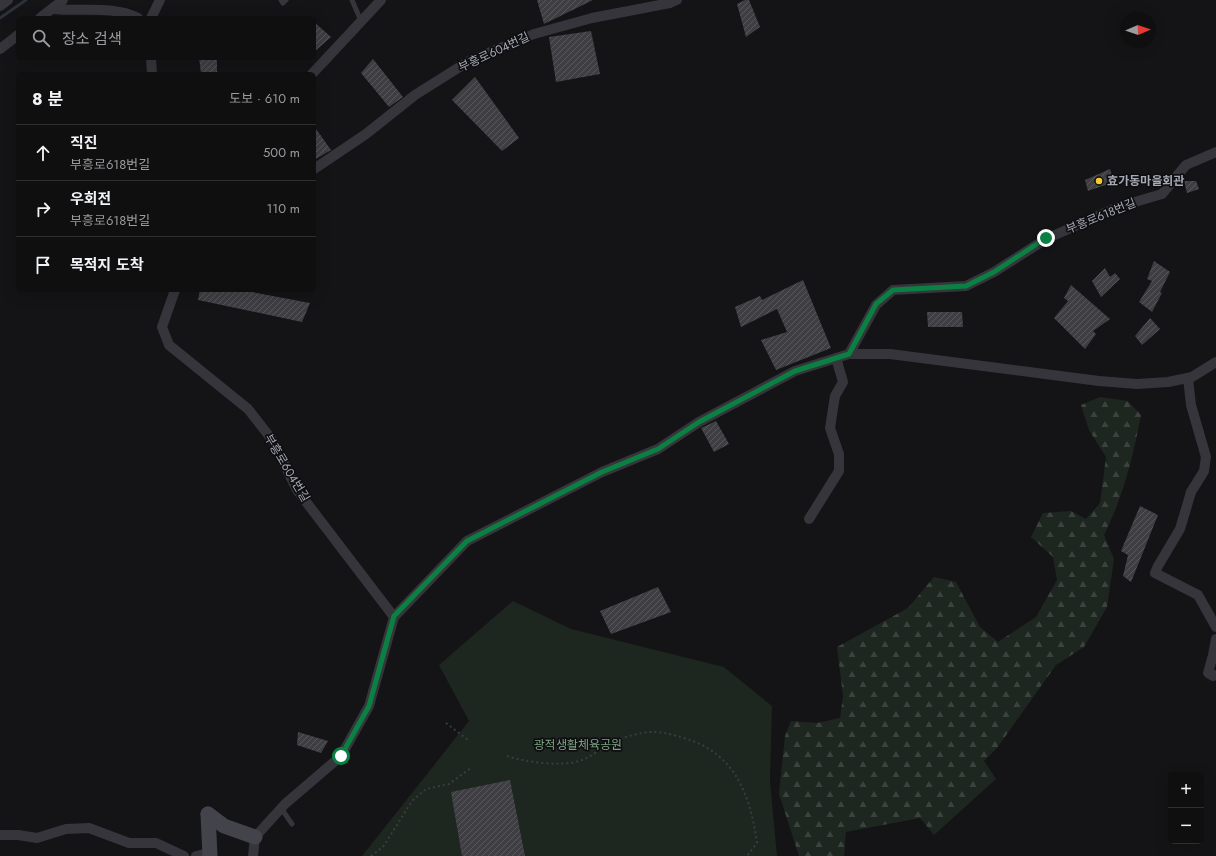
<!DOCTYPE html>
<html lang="ko">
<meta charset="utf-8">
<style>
body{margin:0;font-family:Jost,"Noto Sans KR",sans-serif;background:#181819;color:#f1f3f6}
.controls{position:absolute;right:12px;bottom:12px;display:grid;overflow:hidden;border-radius:6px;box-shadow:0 4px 16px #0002}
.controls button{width:36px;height:36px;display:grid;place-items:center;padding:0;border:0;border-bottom:1px solid #2f2f30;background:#0f0f10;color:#f1f3f6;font:20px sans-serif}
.compass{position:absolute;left:1120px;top:12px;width:36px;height:36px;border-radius:50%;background:#0f0f10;box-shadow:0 4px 16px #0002;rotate:88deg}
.stop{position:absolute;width:12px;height:12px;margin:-9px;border:3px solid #0b8043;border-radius:50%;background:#fff}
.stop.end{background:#0b8043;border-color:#fff;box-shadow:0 1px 4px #0008}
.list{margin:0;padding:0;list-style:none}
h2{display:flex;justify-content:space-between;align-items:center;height:52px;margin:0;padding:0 16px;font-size:17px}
h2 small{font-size:13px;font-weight:400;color:#9b9c9f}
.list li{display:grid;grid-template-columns:26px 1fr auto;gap:12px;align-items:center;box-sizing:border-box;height:56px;padding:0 16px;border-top:1px solid #2f2f30}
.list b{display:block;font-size:15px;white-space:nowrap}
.list p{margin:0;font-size:13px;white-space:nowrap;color:#9b9c9f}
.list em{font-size:13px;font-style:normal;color:#9b9c9f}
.icon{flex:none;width:22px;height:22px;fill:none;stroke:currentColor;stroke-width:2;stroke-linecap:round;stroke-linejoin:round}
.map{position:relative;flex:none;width:1216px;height:856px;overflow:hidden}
.search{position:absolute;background:#0f0f10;box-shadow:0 4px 16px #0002;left:16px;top:16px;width:300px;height:44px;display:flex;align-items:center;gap:10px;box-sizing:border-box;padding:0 14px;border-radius:6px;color:#9b9c9f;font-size:15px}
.panel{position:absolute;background:#0f0f10;box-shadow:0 4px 16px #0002;left:16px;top:72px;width:300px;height:220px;border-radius:6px}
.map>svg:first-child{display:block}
</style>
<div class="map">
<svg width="1216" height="856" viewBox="0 0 1216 856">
<defs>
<pattern id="forest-firs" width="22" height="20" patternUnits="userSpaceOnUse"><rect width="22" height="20" fill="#1e2620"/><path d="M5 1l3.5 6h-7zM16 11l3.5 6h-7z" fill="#3c433e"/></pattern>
<pattern id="building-hatch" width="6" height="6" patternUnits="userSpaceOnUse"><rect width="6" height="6" fill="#3e3e43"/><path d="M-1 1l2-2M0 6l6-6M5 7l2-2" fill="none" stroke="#57575c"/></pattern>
</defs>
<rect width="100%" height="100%" fill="#141416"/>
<path fill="#1e2620" d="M513,601L571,629L724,667L772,706L770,781L777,856H362L469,721L439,665Z"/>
<path fill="url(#forest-firs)" d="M1100,397L1128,401L1141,415C1133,457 1123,497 1104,535L1114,559L1107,607L1084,647L1056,665L997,748L984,761L996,779L934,835L920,818L846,832L844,856H799L779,794L785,736L791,721L817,723L840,718L843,696L837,647L908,608L934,577L956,582L980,627L998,642L1036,617L1057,580L1053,557L1031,537L1043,513L1071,511L1086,519L1100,503L1106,457L1089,430L1081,405Z"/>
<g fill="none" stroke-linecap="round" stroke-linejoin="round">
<path stroke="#2a313a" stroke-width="3" d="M0,18L26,0"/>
</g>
<g fill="url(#building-hatch)">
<path d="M537,0H593L544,24Z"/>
<path d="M745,0H749L760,27L746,37L737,4Z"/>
<path d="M314,22L331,37L314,52Z"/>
<path d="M591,31L600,74L556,82L549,37Z"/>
<path d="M199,58H217V73H201Z"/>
<path d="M373,59L403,97L389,107L361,73Z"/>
<path d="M475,77L519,138L502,151L452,100Z"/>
<path d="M314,126L331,150L314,160Z"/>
<path d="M1110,169L1114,182L1088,191L1085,180Z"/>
<path d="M1184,181H1196L1199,189L1187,193Z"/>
<path d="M1154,261L1170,272L1160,292L1162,293L1152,312L1139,302L1152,281L1147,279Z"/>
<path d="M1105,268L1110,277L1115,273L1120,279L1101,297L1092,281Z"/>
<path d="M803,280L831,348L776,370L761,340L787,332L777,309L741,327L735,307L760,296L762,300Z"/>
<path d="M1071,285L1110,319L1093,331L1096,334L1085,349L1054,318L1068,301L1064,298Z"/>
<path d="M200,290H241L310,303L302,322L198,300Z"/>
<path d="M927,312H962L963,327H928Z"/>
<path d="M1150,318L1160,329L1142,345L1135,336Z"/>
<path d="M716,421L729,444L714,452L701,428Z"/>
<path d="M1140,506L1158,515L1131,582L1123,576L1128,555L1121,551Z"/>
<path d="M658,587L671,612L611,634L600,611Z"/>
<path d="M298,732L328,741L321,753L297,745Z"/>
<path d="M510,780L525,856H462L451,792Z"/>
</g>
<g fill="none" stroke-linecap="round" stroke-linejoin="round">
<g stroke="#3b3c42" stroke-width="2" stroke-dasharray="2 3" stroke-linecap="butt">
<path d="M446,723L468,740"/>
<path d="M507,756C525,762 561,767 579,761C590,758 600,749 610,743C619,738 633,735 642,733C657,730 670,734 684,738C735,753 750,794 757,843L747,856"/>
<path d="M371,856L383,847L412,801L426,789L449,784L472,767"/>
</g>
<g stroke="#35353b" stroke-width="5">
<path d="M281,0L283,3L286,0"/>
<path d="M352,0L361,21"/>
<path d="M281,808L292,824"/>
</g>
<g stroke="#35353b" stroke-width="10">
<path d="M0,6L8,0"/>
<path d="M53,9C82,12 111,5 138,18"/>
<path d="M40,18L63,0"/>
<path d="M151,18L160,0"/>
<path d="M0,49L18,35"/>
<path d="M151,58L152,74"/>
<path d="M312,74L381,0"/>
<path d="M314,169L366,134L415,95L469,61L534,34L592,18L670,3L677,0"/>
<path d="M175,290L162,327L169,345L248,409L273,441L297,490L394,617"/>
<path d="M849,354L876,305L893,290L966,286L994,272L1046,239L1118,207L1162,194L1186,165L1216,152"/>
<path d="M1188,378L1191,405L1206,457L1204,471L1191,492L1180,529L1158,566L1155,573L1198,595L1216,627"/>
<path d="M809,519L839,471V454L830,428L835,396L843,382L836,358"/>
<path d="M1216,639L1213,655L1208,673L1213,676L1216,675"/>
<path d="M0,835H18L37,838L66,829L89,828L129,843H156L184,856"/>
<path d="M196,856L209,853"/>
<path d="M253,856L255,837L285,804L341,756L369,706L394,617L467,541L602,472L658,449L699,422L795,371L849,354H890L1099,381L1137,384L1168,382L1192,377L1216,362"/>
</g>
<g stroke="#43444b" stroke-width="15">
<path d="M208,814L224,826L255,837"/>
<path d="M208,814L210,856"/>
</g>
</g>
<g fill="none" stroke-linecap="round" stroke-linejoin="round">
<path stroke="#0b8043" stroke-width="5" d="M341,756L369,706L394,616L467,541L602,472L658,449L699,422L795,371L849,354L876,304L893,290L966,286L994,272L1046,238"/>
</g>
<circle fill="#f4cb2e" stroke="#0f0f11" stroke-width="1.5" cx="1099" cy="181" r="4"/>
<g text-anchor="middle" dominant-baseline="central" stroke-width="3.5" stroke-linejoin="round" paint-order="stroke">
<g font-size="12" fill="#a6a9b6" stroke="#0f0f11">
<text transform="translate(494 52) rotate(-25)">부흥로604번길</text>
<text transform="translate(1101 216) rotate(-22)">부흥로618번길</text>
<text transform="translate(287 468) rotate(59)">부흥로604번길</text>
</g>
<g font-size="12" font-weight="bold" fill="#a6a9b6" stroke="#0f0f11" text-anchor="start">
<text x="1107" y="181">효가동마을회관</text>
</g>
<g font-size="12" fill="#7ca283" stroke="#0f0f11">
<text x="578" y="745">광적생활체육공원</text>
</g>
</g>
</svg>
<div class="controls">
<button>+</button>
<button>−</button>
</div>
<svg class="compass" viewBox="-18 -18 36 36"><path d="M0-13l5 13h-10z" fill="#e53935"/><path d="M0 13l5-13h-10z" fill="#9b9c9f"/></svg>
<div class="stop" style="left:341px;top:756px"></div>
<div class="stop end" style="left:1046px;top:238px"></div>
<div class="search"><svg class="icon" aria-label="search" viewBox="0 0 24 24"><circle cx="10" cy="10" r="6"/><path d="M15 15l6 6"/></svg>장소 검색</div>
<section class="panel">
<h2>8 분<small>도보 · 610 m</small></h2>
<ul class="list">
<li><svg class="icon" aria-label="ahead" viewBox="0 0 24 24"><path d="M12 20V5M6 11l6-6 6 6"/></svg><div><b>직진</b><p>부흥로618번길</p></div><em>500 m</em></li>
<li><svg class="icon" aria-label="right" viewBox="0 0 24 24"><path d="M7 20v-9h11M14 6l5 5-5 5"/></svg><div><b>우회전</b><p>부흥로618번길</p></div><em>110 m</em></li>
<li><svg class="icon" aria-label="arrive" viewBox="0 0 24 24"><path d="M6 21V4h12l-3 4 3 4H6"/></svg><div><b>목적지 도착</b></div></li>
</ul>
</section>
</div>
